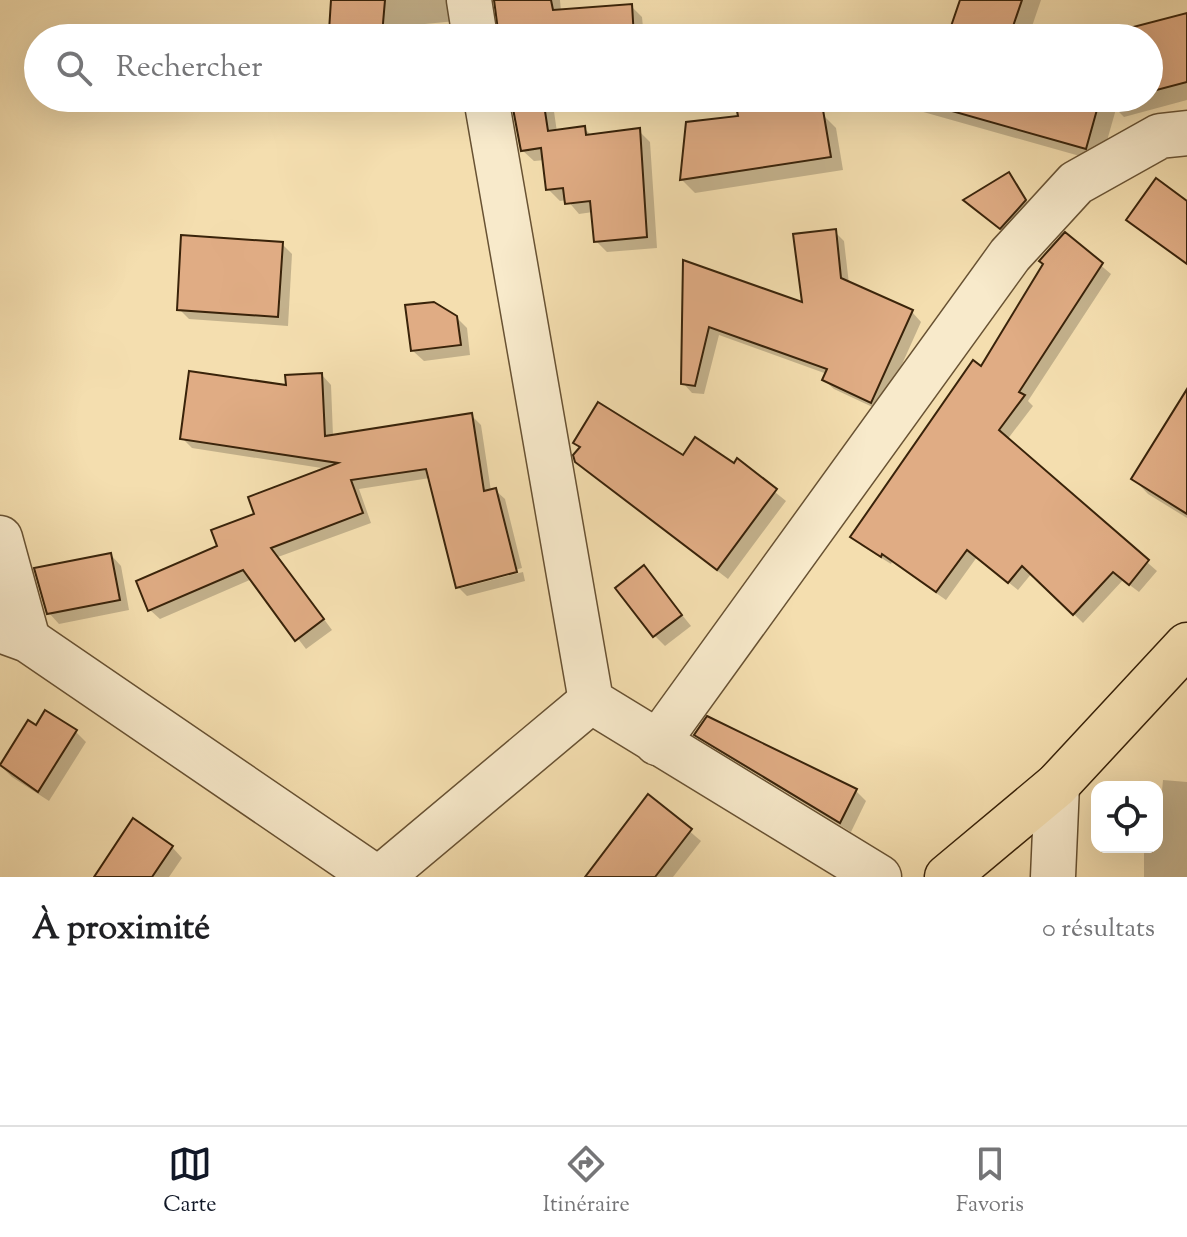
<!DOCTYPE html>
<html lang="fr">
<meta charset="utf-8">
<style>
body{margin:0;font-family:"Sorts Mill Goudy",serif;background:#f6f6f6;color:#202124}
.controls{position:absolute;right:24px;bottom:24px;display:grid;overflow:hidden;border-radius:16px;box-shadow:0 8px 32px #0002}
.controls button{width:72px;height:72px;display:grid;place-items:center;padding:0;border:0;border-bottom:2px solid #e0e0e0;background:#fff;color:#202124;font:40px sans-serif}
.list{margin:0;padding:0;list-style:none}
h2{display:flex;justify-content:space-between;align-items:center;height:104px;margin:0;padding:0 32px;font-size:34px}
h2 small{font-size:26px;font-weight:400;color:#757577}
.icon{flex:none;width:44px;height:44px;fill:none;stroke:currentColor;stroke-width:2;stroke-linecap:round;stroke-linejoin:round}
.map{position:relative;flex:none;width:1187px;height:877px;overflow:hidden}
.search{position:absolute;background:#fff;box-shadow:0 8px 32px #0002;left:24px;right:24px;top:24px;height:88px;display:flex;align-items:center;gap:20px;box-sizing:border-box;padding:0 28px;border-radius:44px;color:#757577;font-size:30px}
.sheet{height:248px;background:#fff}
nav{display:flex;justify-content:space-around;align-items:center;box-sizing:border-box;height:112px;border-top:2px solid #e0e0e0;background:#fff;font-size:22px;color:#757577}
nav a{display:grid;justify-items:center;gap:4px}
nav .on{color:#111827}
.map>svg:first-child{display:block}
</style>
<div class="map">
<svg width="1187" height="877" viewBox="0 0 1187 877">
<rect width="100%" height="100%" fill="#f4deaf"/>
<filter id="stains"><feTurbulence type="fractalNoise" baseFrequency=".0025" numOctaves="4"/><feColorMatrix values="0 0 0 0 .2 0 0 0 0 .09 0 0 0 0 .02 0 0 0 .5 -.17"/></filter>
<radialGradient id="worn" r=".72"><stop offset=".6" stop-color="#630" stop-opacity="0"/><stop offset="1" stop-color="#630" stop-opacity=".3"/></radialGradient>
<g fill="#0003">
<path d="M333,0H459L456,21L394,27L393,38H338L331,30Z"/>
<path d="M496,0H560L561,11L631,6L642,17L644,38H501Z"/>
<path d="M962,0H1041L1028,38H949Z"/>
<path d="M1187,15V100L1124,117L1116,109L1101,162L895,104L888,98H1149V38H1099Z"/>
<path d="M512,98H552L557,132L584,128L593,137L639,131L650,142L657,248L607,252L596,241L593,212L579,214L567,200L560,201L548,189L545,160L534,161L522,150Z"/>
<path d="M823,115L836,128L843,170L695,193L682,180L740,117Z"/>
<path d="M1009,175L1030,206L1005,233L970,204Z"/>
<path d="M835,232L844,241L849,284L912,312L921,322L881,411L834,389L824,380L827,374L719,335L704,394L692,393L683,383L685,263L804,305Z"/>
<path d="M1065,235L1111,274L1028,401L1033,406L1007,440L1157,571L1139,592L1123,580L1083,623L1032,573L1018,590L977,557L946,600L892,562L891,564L862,546L853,537L981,368Z"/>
<path d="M282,244L292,254L288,326L189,319L179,309Z"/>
<path d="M456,317L467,328L470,355L424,361L413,351Z"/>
<path d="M322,375L331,385L333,436L471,415L481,425L491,491L495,490L505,499L522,568L461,584V588L523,572L525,581L467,596L458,587L430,478L359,489L371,523L278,557L332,630L306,649L252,579L160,619L150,610L220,547L257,515L328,469L192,448L182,438L288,387Z"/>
<path d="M1187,395V518L1148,494L1134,479Z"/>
<path d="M576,443L734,465L737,461L786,501L728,579L588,472L577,461L581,448Z"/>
<path d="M111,555L121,566L129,610L59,624L49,613Z"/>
<path d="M644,568L691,626L665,646L655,636Z"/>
<path d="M46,713L76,732L86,742L49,801L12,777L2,767L29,723L37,728Z"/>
<path d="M697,734L856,791L866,801L851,832L707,744Z"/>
<path d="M1163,780L1187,782V877H1144V848L1157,847Z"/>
<path d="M649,797L701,841L673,877H593Z"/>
<path d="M172,847L182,858L169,877H96Z"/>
</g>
<g fill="#e0ac84" stroke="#39230a" stroke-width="2">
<path d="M331,0H385L382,35L329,31Z"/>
<path d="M494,0H551L553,10L632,4L634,38H499Z"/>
<path d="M960,0H1022L1009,38H947Z"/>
<path d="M1187,13V82L1149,92V38H1091Z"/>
<path d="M511,98H543L548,131L585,126L586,135L640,128L647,237L594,242L590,201L565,204L563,188L546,190L541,148L521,151Z"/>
<path d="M784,98H821L831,157L680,180L686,122L738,116L736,106Z"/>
<path d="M906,98H1127L1098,106L1086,149Z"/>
<path d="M1009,172L1026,200L1000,229L963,200Z"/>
<path d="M1156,178L1187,201V264L1126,220Z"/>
<path d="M836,229L841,278L913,310L871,403L822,380L827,369L709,327L695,386L681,384L683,260L802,302L793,234Z"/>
<path d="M1065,232L1103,263L1019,392L1025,395L999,430L1149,560L1129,585L1113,572L1073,615L1022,566L1008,583L967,550L936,592L882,554L881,557L850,537L973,360L981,366L1043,264L1039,261Z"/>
<path d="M181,235L283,242L278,317L177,310Z"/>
<path d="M434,302L457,316L461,345L411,351L405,305Z"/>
<path d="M189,371L286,385L285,375L322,373L325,436L472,413L484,491L496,488L517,572L456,588L426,469L351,480L363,513L271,548L324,619L295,641L243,570L148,611L136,581L217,546L211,530L254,514L248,497L338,463L180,439Z"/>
<path d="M1187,389V514L1131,479Z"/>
<path d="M598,402L683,455L695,437L734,463L737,458L777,489L717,570L575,462L573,455L580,447L573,443Z"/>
<path d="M111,553L120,600L47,614L34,568Z"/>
<path d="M644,565L682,615L653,637L615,588Z"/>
<path d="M45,710L77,730L38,792L0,765L28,720L36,725Z"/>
<path d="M707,716L857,789L840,823L694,735Z"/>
<path d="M648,794L692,829L655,877H585Z"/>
<path d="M133,818L173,846L152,877H94Z"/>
</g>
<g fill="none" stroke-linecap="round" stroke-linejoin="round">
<g stroke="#685233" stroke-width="47">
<g id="minor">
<path d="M469,0L475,38"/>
<path d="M486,98L591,701L879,877"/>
<path d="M0,538L28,640"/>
<path d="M0,630L28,640L375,877"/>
<path d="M657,743L1010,255L1076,183L1160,136L1187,133"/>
<path d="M381,877L591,701"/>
<path d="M1053,877L1057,785"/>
</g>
</g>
<g stroke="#39230a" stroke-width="47">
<path id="major" d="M947,877L1057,785L1187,645"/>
</g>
<use href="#minor" stroke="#f8eacb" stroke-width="44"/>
<use href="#major" stroke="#f4deaf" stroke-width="44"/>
</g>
<rect width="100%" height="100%" filter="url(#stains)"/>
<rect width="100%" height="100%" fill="url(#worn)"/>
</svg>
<div class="controls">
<button><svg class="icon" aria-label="locate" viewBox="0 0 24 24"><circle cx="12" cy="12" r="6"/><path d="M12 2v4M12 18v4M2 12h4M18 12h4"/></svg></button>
</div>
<div class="search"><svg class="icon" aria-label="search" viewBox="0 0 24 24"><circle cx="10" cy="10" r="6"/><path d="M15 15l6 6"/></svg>Rechercher</div>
</div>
<section class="sheet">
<h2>À proximité<small>0 résultats</small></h2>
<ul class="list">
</ul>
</section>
<nav>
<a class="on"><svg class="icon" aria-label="map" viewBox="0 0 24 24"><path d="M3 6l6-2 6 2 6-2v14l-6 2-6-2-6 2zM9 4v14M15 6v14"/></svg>Carte</a>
<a><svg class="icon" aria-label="directions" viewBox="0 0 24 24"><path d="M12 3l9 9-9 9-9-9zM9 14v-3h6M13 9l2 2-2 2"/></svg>Itinéraire</a>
<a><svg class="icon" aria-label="saved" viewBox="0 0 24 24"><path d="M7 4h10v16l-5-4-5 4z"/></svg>Favoris</a>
</nav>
